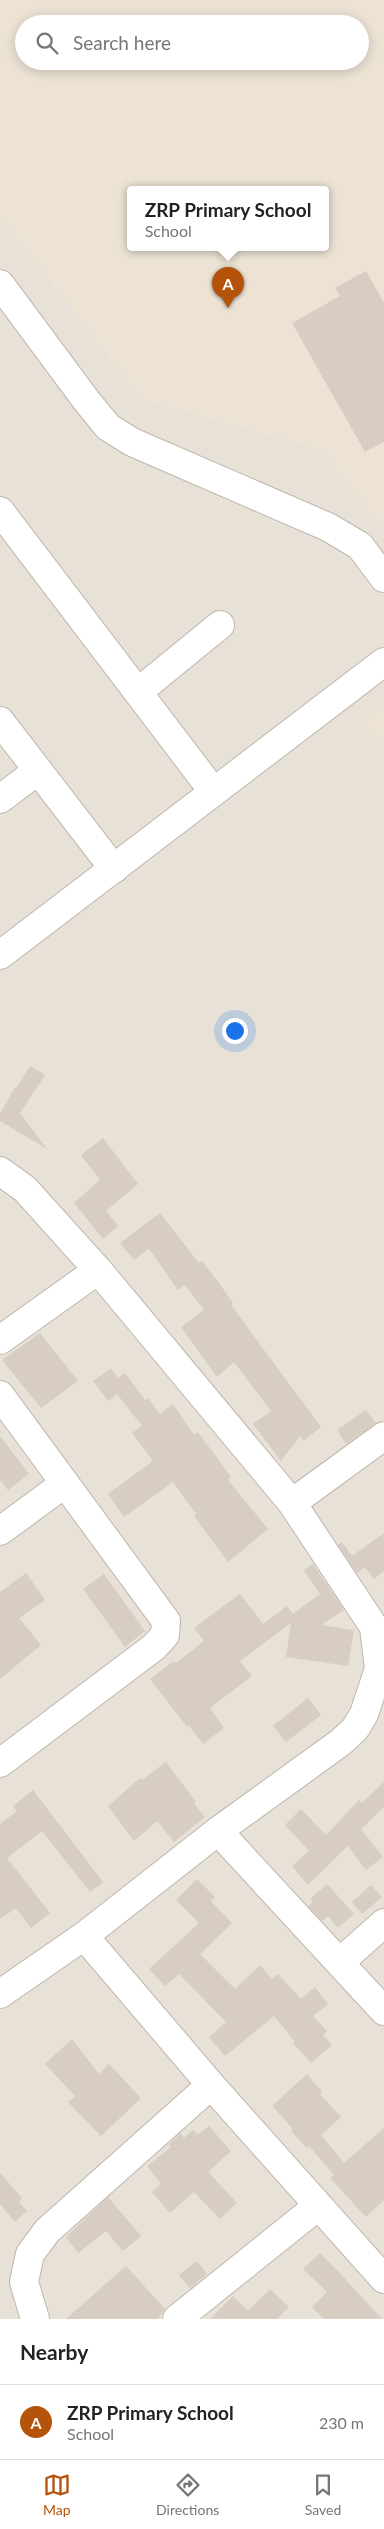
<!DOCTYPE html>
<style>
body{margin:0;font-family:Lato,sans-serif;background:#f2f2f2;color:#222}
.you{position:absolute;left:234px;top:1030px;width:18px;height:18px;margin:-12px;border:4px solid #fff;border-radius:50%;background:#1a73e8;box-shadow:0 0 0 8px #1a73e833}
.badge{display:grid;place-items:center;width:32px;height:32px;border-radius:50%;background:#b45309;color:#fff;font-size:16px;font-weight:700}
.pin{position:absolute;translate:-50% -41px;filter:drop-shadow(0 1px 2px #0008)}
.pin::after{content:'';position:absolute;top:26px;width:18px;height:15px;background:inherit;clip-path:polygon(0 0,100% 0,50% 100%)}
.popup{position:absolute;left:127px;top:186px;width:202px;height:65px;box-sizing:border-box;display:grid;place-content:center;border-radius:5px;background:#fff;filter:drop-shadow(0 1px 4px #0005);font-size:16px;white-space:nowrap;color:#767676}
.popup b{font-size:19px;color:#222}
.popup::after{content:'';position:absolute;left:50%;top:100%;margin-left:-10px;border:10px solid transparent;border-top-color:#fff}
.list{margin:0;padding:0;list-style:none}
h2{display:flex;justify-content:space-between;align-items:center;height:65px;margin:0;padding:0 20px;font-size:21px}
h2 small{font-size:16px;font-weight:400;color:#767676}
.list li{display:grid;grid-template-columns:32px 1fr auto;gap:15px;align-items:center;box-sizing:border-box;height:75px;padding:0 20px;border-top:1px solid #e0e0e0}
.list b{display:block;font-size:19px;white-space:nowrap}
.list p{margin:0;font-size:16px;white-space:nowrap;color:#767676}
.list em{font-size:16px;font-style:normal;color:#767676}
.icon{flex:none;width:28px;height:28px;fill:none;stroke:currentColor;stroke-width:2;stroke-linecap:round;stroke-linejoin:round}
.map{position:relative;flex:none;width:384px;height:2319px;overflow:hidden}
.search{position:absolute;background:#fff;box-shadow:0 2px 12px #0003;left:15px;right:15px;top:15px;height:55px;display:flex;align-items:center;gap:12px;box-sizing:border-box;padding:0 18px;border-radius:28px;color:#767676;font-size:19px}
.sheet{height:140px;background:#fff}
nav{display:flex;justify-content:space-around;align-items:center;box-sizing:border-box;height:70px;border-top:1px solid #e0e0e0;background:#fff;font-size:14px;color:#767676}
nav a{display:grid;justify-items:center;gap:2px}
nav .on{color:#b45309}
.map>svg:first-child{display:block}
</style>
<div class="map">
<svg width="384" height="2319" viewBox="0 0 384 2319">
<rect width="100%" height="100%" fill="#f4efe9"/>
<path fill="#e7e1d7" d="M0,216L142,399L321,449L384,530V702L361,721L384,750V2319H0Z"/>
<g fill="#ece3d4" fill-rule="evenodd">
<path d="M0,0H384V530L321,449L142,399L0,216ZM24,24H360V61H24ZM130,189H326V247H130Z"/>
<path d="M384,702V750L361,721Z"/>
</g>
<g fill="#d8cdc2">
<path d="M366,271L384,303V442L365,452L292,323L340,296L335,288Z"/>
<path d="M30,1066L45,1075L20,1113L47,1149L0,1121V1114L15,1087L16,1088Z"/>
<path d="M103,1138L138,1184L106,1211L118,1226L103,1239L74,1203L100,1180L81,1155Z"/>
<path d="M160,1213L199,1263L202,1261L216,1279L233,1303L231,1305L321,1427L303,1441L300,1436L281,1461L253,1424L271,1411L234,1362L217,1377L181,1327L204,1310L185,1285L178,1290L149,1249L134,1260L120,1243Z"/>
<path d="M40,1333L78,1381L41,1408L2,1360Z"/>
<path d="M111,1368L118,1378L125,1373L145,1400L148,1398L160,1414L173,1404L194,1435L198,1432L231,1477L228,1480L268,1529L228,1562L194,1516L196,1514L173,1482L124,1517L108,1494L153,1461L132,1433L142,1426L117,1394L108,1401L93,1381Z"/>
<path d="M366,1410L376,1423L346,1444L337,1430Z"/>
<path d="M0,1436L29,1474L8,1490L0,1480Z"/>
<path d="M384,1533V1571L374,1579L365,1567L357,1573L338,1545L342,1542L352,1556Z"/>
<path d="M313,1564L344,1610L321,1625L354,1630L348,1666L286,1657L291,1623L240,1661L252,1676L210,1708L224,1728L203,1744L189,1726L187,1727L150,1679L174,1661L176,1663L204,1641L194,1628L240,1594L263,1624L287,1606L293,1614L320,1594L304,1570Z"/>
<path d="M26,1573L45,1600L19,1618L41,1645L0,1679V1592Z"/>
<path d="M104,1574L145,1631L125,1647L83,1589Z"/>
<path d="M308,1698L321,1715L286,1742L273,1726Z"/>
<path d="M166,1762L196,1802L194,1804L205,1817L174,1842L157,1821L134,1841L108,1806L140,1778L142,1780Z"/>
<path d="M384,1782V1807L361,1829L383,1857L366,1870L348,1846L308,1885L292,1866L309,1851L285,1825L301,1809L326,1835L359,1800L362,1803Z"/>
<path d="M33,1790L103,1882L90,1892L42,1831L7,1858L50,1913L31,1928L16,1908L0,1919V1824L17,1811L13,1806Z"/>
<path d="M197,1879L215,1897L211,1901L232,1923L200,1954L235,1989L260,1965L272,1979L278,1974L301,1999L315,1987L328,2004L313,2016L327,2031L323,2035L332,2045L311,2063L293,2043L295,2042L274,2016L225,2056L209,2037L226,2022L179,1974L165,1986L149,1969L199,1923L176,1900Z"/>
<path d="M327,1884L354,1914L338,1928L328,1916L322,1921L308,1906L313,1902L310,1899Z"/>
<path d="M371,1885L382,1897L362,1914L352,1902Z"/>
<path d="M72,2039L99,2074L109,2064L141,2098L101,2136L68,2102L75,2096L45,2064Z"/>
<path d="M307,2074L322,2092L320,2094L341,2117L321,2135L344,2163L384,2128V2200L366,2217L330,2178L334,2175L309,2146L307,2148L291,2131L293,2129L272,2106Z"/>
<path d="M209,2126L231,2151L208,2172L237,2203L220,2219L194,2192L170,2213L152,2192L161,2184L147,2166L171,2147L169,2144L181,2133L184,2138L193,2130L198,2135Z"/>
<path d="M0,2173L22,2198L19,2202L27,2211L15,2222L0,2204Z"/>
<path d="M108,2197L141,2236L123,2251L106,2231L78,2253L66,2237Z"/>
<path d="M320,2253L334,2267L382,2319H324L312,2307L327,2292L303,2269Z"/>
<path d="M197,2261L207,2274L190,2288L179,2275Z"/>
<path d="M126,2266L165,2309L158,2319H66Z"/>
<path d="M270,2289L289,2307L277,2319H210L233,2296L248,2311Z"/>
</g>
<g fill="none" stroke-linecap="round" stroke-linejoin="round">
<g stroke="#bfb6ac" stroke-width="30">
<g id="minor">
<path d="M0,284L86,400L108,427L132,442L328,527L360,546L384,578"/>
<path d="M0,511L213,791"/>
<path d="M138,692L220,625"/>
<path d="M0,721L114,869"/>
<path d="M0,799L37,771"/>
<path d="M0,955L384,662"/>
<path d="M0,1171L25,1189L98,1270L292,1503L374,1627L379,1669L364,1714L355,1729L341,1742L218,1831L84,1936L0,1994"/>
<path d="M0,1340L98,1270"/>
<path d="M0,1395L166,1621L165,1635L154,1647L0,1763"/>
<path d="M292,1503L384,1436"/>
<path d="M0,1531L64,1484"/>
<path d="M218,1831L384,2011"/>
<path d="M84,1936L211,2085L384,2279"/>
<path d="M340,1962L384,1923"/>
<path d="M35,2319L24,2282L30,2254L47,2231L211,2085"/>
<path d="M177,2319L318,2206"/>
</g>
</g>
<use href="#minor" stroke="#fff" stroke-width="28"/>
</g>
</svg>
<div class="you"></div>
<div class="pin badge" style="left:228px;top:308px">A</div>
<div class="popup"><b>ZRP Primary School</b>School</div>
<div class="search"><svg class="icon" aria-label="search" viewBox="0 0 24 24"><circle cx="10" cy="10" r="6"/><path d="M15 15l6 6"/></svg>Search here</div>
</div>
<section class="sheet">
<h2>Nearby<small></small></h2>
<ul class="list">
<li><span class="badge">A</span><div><b>ZRP Primary School</b><p>School</p></div><em>230 m</em></li>
</ul>
</section>
<nav>
<a class="on"><svg class="icon" aria-label="map" viewBox="0 0 24 24"><path d="M3 6l6-2 6 2 6-2v14l-6 2-6-2-6 2zM9 4v14M15 6v14"/></svg>Map</a>
<a><svg class="icon" aria-label="directions" viewBox="0 0 24 24"><path d="M12 3l9 9-9 9-9-9zM9 14v-3h6M13 9l2 2-2 2"/></svg>Directions</a>
<a><svg class="icon" aria-label="saved" viewBox="0 0 24 24"><path d="M7 4h10v16l-5-4-5 4z"/></svg>Saved</a>
</nav>
